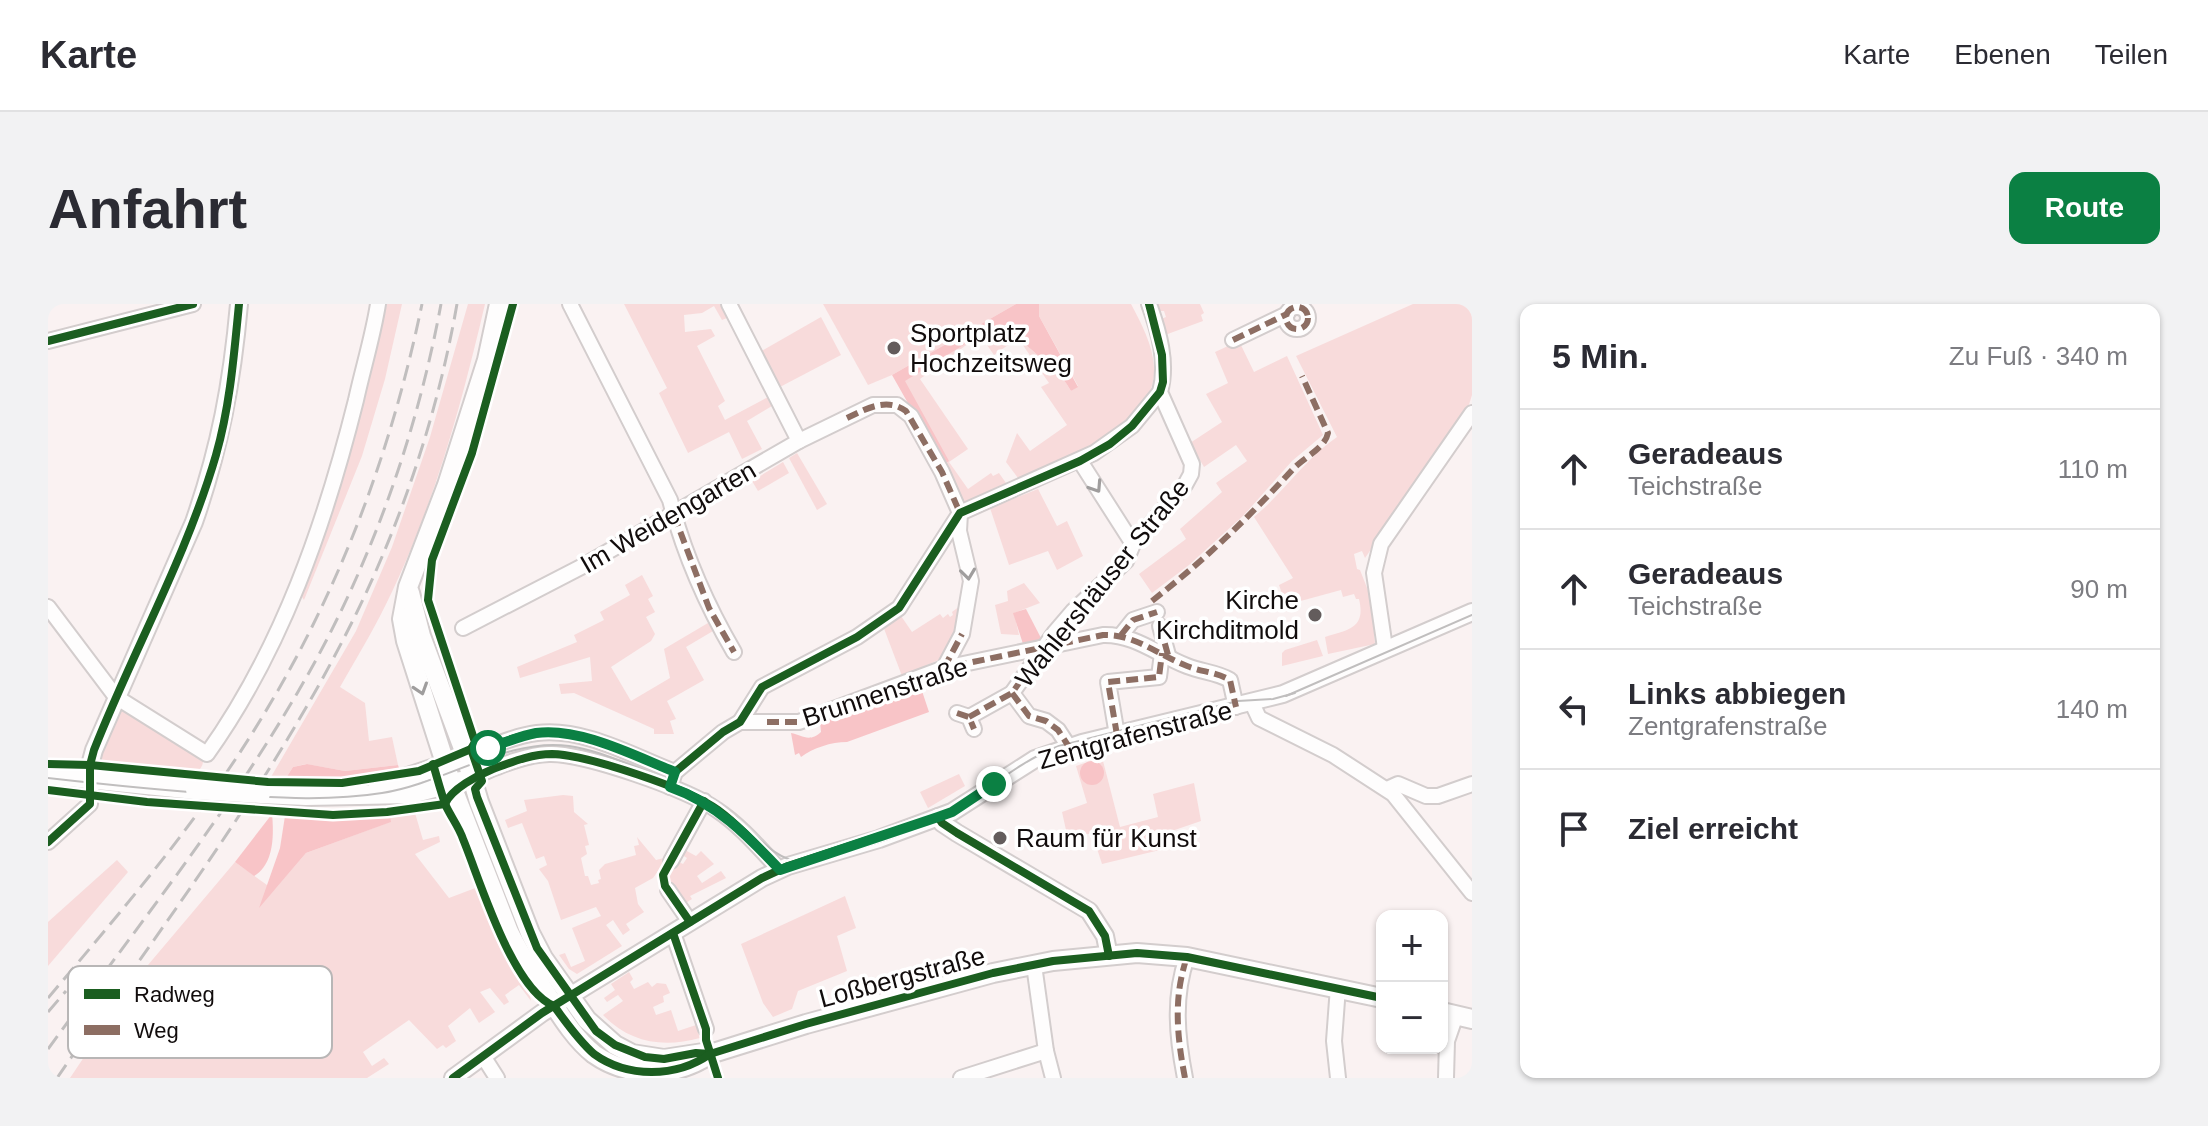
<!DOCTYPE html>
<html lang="de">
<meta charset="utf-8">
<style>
body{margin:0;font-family:Arial,sans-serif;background:#f2f2f3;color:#2b2b33}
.controls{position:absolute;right:24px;bottom:24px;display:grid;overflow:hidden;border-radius:16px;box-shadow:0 2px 6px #0004}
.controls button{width:72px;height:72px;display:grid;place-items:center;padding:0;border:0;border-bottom:2px solid #e1e1e2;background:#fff;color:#2b2b33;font:40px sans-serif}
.stop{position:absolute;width:24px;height:24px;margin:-18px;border:6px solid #0b8043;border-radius:50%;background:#fff}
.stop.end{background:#0b8043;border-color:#fff;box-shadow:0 2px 8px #0008}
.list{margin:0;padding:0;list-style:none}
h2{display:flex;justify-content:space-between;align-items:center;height:104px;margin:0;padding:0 32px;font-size:34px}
h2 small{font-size:26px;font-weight:400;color:#7c7c81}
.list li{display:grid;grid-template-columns:52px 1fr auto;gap:24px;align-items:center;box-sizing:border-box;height:120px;padding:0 32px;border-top:2px solid #e1e1e2}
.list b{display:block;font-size:30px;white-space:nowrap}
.list p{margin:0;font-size:26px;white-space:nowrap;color:#7c7c81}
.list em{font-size:26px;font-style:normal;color:#7c7c81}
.icon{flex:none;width:44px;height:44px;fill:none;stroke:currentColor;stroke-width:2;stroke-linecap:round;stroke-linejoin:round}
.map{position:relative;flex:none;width:1424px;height:774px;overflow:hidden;border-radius:16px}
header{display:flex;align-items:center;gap:48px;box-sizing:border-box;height:112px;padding:0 40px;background:#fff;border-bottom:2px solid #e1e1e2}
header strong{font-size:38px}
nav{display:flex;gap:44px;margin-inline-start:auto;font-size:28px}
.intro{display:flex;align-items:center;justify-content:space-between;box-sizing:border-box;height:192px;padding:0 48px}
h1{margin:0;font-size:56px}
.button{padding:20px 36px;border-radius:16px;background:#0b8043;color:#fff;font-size:28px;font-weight:700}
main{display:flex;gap:48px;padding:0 48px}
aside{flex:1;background:#fff;border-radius:16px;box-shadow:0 2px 6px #0004}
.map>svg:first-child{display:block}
</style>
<header>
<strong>Karte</strong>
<nav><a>Karte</a><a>Ebenen</a><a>Teilen</a></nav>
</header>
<div class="intro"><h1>Anfahrt</h1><a class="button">Route</a></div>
<main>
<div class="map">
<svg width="1424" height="774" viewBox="0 0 1424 774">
<rect width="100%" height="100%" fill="#faf2f2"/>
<g fill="#f8dbdb">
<path d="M339,0H354L337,75L314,152L256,296L254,293L290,192Z"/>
<path d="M420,0H437C412,107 382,216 331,314C319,337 305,360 292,383L317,399L321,437L344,433L350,461L297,467L258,460L245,463L238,474L223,473L308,327L344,243L382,133Z"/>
<path d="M576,0H672L679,14L674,16L666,2L654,9L636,11L637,28L663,25L667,32L649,42L677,97L670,102L677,116L720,93L724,102L699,117L714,145L694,155L681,128L640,149L611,89L619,84Z"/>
<path d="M775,0H968L844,71L820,81Z"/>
<path d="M991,0H1083C1093,19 1105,41 1106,63C1109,126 1015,155 970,174L958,158L969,129L982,147L1019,121L993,83L1001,79L970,34L946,51L932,31L872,75L920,145L901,158L920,185L943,169L945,172L951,169L958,179L914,199L856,77L932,31L949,37L970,34C988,51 1011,65 1023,87L1030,82L991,12Z"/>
<path d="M1109,0H1152L1156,9L1153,11L1155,17L1117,31L1113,15L1118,13L1116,7H1111Z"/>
<path d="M1365,0H1424V91L1419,107L1317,254L1314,247L1306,250L1309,265L1312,266L1323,294L1327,340L1280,350L1277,333C1301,326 1318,324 1311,295H1308L1306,290L1295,293L1293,286L1238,301L1231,281L1245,274L1206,213C1236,188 1257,155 1289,133L1248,52Z"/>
<path d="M773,13L793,51L730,84L712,48Z"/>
<path d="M1191,37L1206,68L1239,52L1275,131L1244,157L1196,211L1141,261L1104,289L1091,270L1138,235L1132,225L1174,188L1168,179L1199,157L1188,141L1156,163L1142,139L1174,118L1158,90L1180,79L1167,48Z"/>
<path d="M749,149L779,200L769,206L741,154Z"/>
<path d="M735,158L741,169L710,187L704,177Z"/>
<path d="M990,185L1009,222L1019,217L1035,252L1009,266L1000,247L961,261L942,204Z"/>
<path d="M594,271L605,292L600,295L607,308L598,313L607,330L603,337L563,363L583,397L622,374L616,345L660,319L665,327L638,343L656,376L619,397L628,415L622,417L626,430H606V425L526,389L513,390L511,380L544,377L542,353L472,374L469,363L529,338L526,331L556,316L552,308L582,291L577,281Z"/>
<path d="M976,279L992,299L966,309L971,331L953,330L947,301L960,297L959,287Z"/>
<path d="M912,302L907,330L895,354L854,372L835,322L853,312L864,328L892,310L895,314L900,310L902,313L905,311L904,308Z"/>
<path d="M1269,336L1275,352L1234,362V349L1237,346Z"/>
<path d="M76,406L150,452L155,458C154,466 147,470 139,470L58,459L53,455C55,441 64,413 76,406Z"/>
<path d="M1054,453L1072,523L1110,513L1105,490L1146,479L1153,517L1118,529L1120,544L1054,560L1044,529L1020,535L1014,508L1039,499L1028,462Z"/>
<path d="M911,470L917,482L880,504L872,488Z"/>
<path d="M515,491L525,492L526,508L540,520L536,521L541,541L537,542L539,550L533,554L537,572H540L543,581L551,579L550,576L553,575L551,566L557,560L588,551L586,542L591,541L589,533L608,556L620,553L605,574L587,584L590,600L596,608L578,620L582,626L575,631L565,616L558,621L574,642L529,670L521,665L511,651L517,649L523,663L537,657L524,624L553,612L548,603L513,616L500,577L491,565L499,561L496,552L488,555L474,519L460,524L457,516L479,507L476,496Z"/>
<path d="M367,509L375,536L391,532L392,538L367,550L401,594L430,583L454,646L481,687L483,697L471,681L457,691L461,698L456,701L442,684L432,688L447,708L431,719L422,704L400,722L408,737L398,744L395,741L389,745L361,716L315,748L324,762L336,754L341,760L319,774H22L89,674L187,558L226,586L258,549L342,518V512Z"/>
<path d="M637,546L648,552L653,547L666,560L649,572L654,579L673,567L678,574L642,592L644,595L636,600L620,573L627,556L635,560L639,554L634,551Z"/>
<path d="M69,556L80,568L0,662V618Z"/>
<path d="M797,592L808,624L789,632L799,667L750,687L744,705L725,713L715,699L693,640Z"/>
<path d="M581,668L585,675L582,678L586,685L600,678L604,683L609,679L618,680L622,689L615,692L616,698L605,703L608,711L623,706L630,727L648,721L652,734C615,744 582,739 555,711L575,697L570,691L559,698L556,694L567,686L563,680Z"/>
</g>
<g fill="#f8c4c7">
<path d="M968,0H991V12L1030,83L1023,87C1011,65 988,51 970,34L949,37L932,31L857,77L901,157L895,161L844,71Z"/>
<path d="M978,305L994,336L992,340L976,343L965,309Z"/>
<path d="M871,378L881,408L799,438C783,438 765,444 753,453L751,449L747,451L743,429C754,431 761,439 773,428L772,418Z"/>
<circle cx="1044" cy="469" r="12"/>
<path d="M259,460L297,467L350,461L351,464L288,474H238L245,463Z"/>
<path d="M224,510C226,531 226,560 206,572L187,558Z"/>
<path d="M237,512L292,515L342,512L343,518L258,549L211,604L232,544Z"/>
</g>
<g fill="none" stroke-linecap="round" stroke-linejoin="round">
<g stroke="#d3cdcd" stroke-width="18">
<g id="minor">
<path d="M522,0L622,196C636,250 658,300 686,348"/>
<path d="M681,0L751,137"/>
<circle cx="1249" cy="14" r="11"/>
<path d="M1185,36L1239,10"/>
<path d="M0,37L145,0"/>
<path d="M1032,157L1085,240"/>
<path d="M0,303L68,393L159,450C234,345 277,220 308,96C315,64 325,32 330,0"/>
<path d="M1112,322L1120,351"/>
<path d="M415,324L535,262L751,137L825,101H849L863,112L894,168L912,209L911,227L923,277L914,330L896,364"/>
<path d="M1073,331L1085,316L1109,308"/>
<path d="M1337,344L1326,269L1333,240L1424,109"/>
<path d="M964,389L981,412L998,417L1010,426L1021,443"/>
<path d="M1204,399L1211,414L1285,451L1345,490L1424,589"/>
<path d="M909,409L921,413L926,425"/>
<path d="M921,413L964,389L1007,328L1025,307L1078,257L1085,240L1137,181L1143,170L1144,160L1112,88C1120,59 1111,28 1101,0"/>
<path d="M692,418L714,383L809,333L851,304L912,209L1046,149L1084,122L1112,88"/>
<path d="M1069,431L1060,378L1111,373L1114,349"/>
<path d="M418,453C440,444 465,432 489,429C535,423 585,452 627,468"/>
<path d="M424,473C448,464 474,451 501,450C535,449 640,485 669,506C693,522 712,545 732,566"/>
<path d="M622,483L627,468L675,428L692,418H751L896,364L1055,331C1087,330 1110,351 1139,362C1154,368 1168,368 1182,376L1188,403"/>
<path d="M1339,485L1350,480L1378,492H1390L1424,480"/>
<path d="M0,538L42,500L44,476"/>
<path d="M623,557L656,497"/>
<path d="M620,586L642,618"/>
<path d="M625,629L658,725"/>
<path d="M986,661L998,747L1005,774"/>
<path d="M435,752L449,774"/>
<path d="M913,774L998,747"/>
<path d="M1137,774C1129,733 1125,693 1139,653"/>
<path d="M1290,774L1286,737L1290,683"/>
<path d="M1398,774L1399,737L1408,711"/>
</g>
</g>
<g stroke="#d3cdcd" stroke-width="20">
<g id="tertiary">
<path d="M44,476L42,461L46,446L146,218C172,143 184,79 191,0"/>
<path d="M890,513L894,519L909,529L1041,607L1057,632L1061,652"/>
<path d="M405,774L494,709L714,574L740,562L831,535L904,508L987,455L1034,439L1235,390L1424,308"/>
</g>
</g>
<g stroke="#d3cdcd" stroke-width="22">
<g id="secondary">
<path d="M451,0L439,56L399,181L360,283L354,315L358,337L406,487L461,628C472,651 486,671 500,692C513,712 527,735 546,750C580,774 628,774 662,750L758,720L945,669L1005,657L1089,649L1139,653L1334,694"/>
<path d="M362,289L373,332L416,447L431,498L482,629L495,654L539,716L567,741L584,750L616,755L655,749"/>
<path d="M0,471L147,486"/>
<path d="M330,483L408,457"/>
<path d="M213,490L258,492L363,490L413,477"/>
<path d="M1394,708L1424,715"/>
</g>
</g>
<use href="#minor" stroke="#fefdfd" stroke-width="14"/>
<use href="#tertiary" stroke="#fefdfd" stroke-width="16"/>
<use href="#secondary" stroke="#fefdfd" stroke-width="18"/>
<g stroke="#c0bebe" stroke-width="2">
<path d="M1238,392L1424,311"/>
<path d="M0,474C61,481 121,487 182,491C232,494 284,497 334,489C395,480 460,433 521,442C543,445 565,454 585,462C622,476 658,487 688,513C707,530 730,560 758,558C807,546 861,532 905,507C940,486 972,457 1011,442L1190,397L1225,395L1247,389"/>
</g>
<g stroke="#c0bebe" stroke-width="3" stroke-dasharray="16 8" stroke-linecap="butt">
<path d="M0,694C77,603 155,512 216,410C293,283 344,145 374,0"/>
<path d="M0,708L18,687"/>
<path d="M0,745C86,627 178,512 251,386C320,268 368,135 393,0"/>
<path d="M9,774C108,630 217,489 297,332C350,229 389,114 409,0"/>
</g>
<g stroke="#d3cdcd" stroke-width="22" stroke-linecap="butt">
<path id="secondary-bridge" d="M147,486L213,490"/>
</g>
<use href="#secondary-bridge" stroke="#fefdfd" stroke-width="18"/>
<g stroke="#8d6e63" stroke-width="6" stroke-dasharray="12 6" stroke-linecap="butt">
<circle cx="1249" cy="14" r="11"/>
<path d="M1185,36L1239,10"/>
<path d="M799,114C818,105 838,93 858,107L894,168L912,209"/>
<path d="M626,211L661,304L686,348"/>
<path d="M1104,297C1159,254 1199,215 1246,164C1257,153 1277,144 1280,129L1254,72"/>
<path d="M1112,322L1120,351"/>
<path d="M1073,331L1085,316L1109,308"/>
<path d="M896,364L914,330"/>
<path d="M964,389L981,412L998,417L1010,426L1021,443"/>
<path d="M909,409L921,413L926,425"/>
<path d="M921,413L964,389L1007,328"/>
<path d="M719,418H751L896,364L1055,331C1087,330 1110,351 1139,362C1154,368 1168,368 1182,376L1188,403"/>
<path d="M1069,431L1060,378L1111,373L1114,349"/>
<path d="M1137,774C1129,733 1125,693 1139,653"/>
</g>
<g stroke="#fff" stroke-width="13">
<g id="cycleway">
<path d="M465,0L424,149L384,256L380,296L427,438L423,445L434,477L427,485L429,493L489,644L548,727L567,741L597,753L616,755L648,749L662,750"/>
<path d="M0,37L145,0"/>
<path d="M426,450C446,442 468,431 491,429C537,425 585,452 627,468"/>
<path d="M0,460L42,461L220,478L294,479L371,467L423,445"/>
<path d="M385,460C389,473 393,489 398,502C403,513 411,523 415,535C432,576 464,685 506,702"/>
<path d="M622,483L627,468L675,428L692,418L714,383L809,333L851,304L912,209L1032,157L1062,140L1084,122L1112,88L1115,78L1114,51L1101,0"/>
<path d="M0,486L99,498L285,511L339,508L397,500"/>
<path d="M397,500C403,485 430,471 445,465C464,458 483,450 504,450C540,451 641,485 670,506C693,523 712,545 732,566"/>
<path d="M0,538L42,500V461L46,446C85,347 138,254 168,151C182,102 186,51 191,0"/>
<path d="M642,618L617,582L615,571L656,497"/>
<path d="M625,629L658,725V736L670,774"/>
<path d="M506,702C518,718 530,736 546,750C579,774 628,774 662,750L758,720L945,669L1005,657L1089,649L1139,653L1334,694"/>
<path d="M405,774L494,709L714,574L740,562L890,513L894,519L909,529L1041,607L1057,632L1061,652"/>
</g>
</g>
<use href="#cycleway" stroke="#1b5e20" stroke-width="8"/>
</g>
<defs><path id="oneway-chevron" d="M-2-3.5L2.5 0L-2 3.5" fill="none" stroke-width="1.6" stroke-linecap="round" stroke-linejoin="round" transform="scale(2)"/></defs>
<g stroke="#9f9d9d">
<use href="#oneway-chevron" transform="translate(1048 183) rotate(57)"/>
<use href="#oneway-chevron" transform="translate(920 270) rotate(83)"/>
<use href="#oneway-chevron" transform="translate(373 385) rotate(72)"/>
</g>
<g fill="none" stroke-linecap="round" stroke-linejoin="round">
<path stroke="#0b8043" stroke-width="10" d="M440,444C456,439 472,432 488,429C532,423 587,452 627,468L622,483C668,499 699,531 732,566L890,513L904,508L946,480"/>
</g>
<g fill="#635c5c" stroke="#fff" stroke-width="3">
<circle cx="846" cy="44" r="8"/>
<circle cx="1267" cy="311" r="8"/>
<circle cx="952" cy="534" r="8"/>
</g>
<g text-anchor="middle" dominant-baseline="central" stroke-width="7" stroke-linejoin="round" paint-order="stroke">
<g font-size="26" fill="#110c0c" stroke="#fff" text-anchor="start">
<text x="862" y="29">Sportplatz<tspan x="862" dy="30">Hochzeitsweg</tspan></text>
<text x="1251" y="296" text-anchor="end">Kirche<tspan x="1251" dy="30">Kirchditmold</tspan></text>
<text x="968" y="534">Raum für Kunst</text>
</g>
<g font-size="26" fill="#110c0c" stroke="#fff">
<text transform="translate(620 213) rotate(-30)">Im Weidengarten</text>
<text transform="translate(1054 279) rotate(-51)">Wahlershäuser Straße</text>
<text transform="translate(837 388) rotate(-18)">Brunnenstraße</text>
<text transform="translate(1087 431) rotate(-15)">Zentgrafenstraße</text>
<text transform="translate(854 673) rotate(-15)">Loßbergstraße</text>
</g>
</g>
<rect x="20" y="662" width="264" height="92" rx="12" fill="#fff" stroke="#b8b6b6" stroke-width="2"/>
<rect x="36" y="685" width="36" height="10" fill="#1b5e20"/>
<rect x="36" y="721" width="36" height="10" fill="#8d6e63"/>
<g font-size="22" fill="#110c0c">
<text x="86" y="698">Radweg</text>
<text x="86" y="734">Weg</text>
</g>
</svg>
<div class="controls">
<button>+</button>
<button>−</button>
</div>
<div class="stop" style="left:440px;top:444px"></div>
<div class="stop end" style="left:946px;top:480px"></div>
</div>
<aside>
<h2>5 Min.<small>Zu Fuß · 340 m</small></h2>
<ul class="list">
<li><svg class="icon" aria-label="ahead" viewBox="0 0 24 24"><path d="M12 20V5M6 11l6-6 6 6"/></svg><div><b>Geradeaus</b><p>Teichstraße</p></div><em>110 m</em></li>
<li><svg class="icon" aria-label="ahead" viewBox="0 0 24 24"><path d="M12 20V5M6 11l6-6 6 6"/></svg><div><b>Geradeaus</b><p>Teichstraße</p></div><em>90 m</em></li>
<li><svg class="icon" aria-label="left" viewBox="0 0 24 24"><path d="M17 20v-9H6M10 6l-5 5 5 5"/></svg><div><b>Links abbiegen</b><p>Zentgrafenstraße</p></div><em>140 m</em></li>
<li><svg class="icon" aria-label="arrive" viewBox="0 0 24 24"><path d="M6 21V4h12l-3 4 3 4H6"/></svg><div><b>Ziel erreicht</b></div></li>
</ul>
</aside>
</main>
